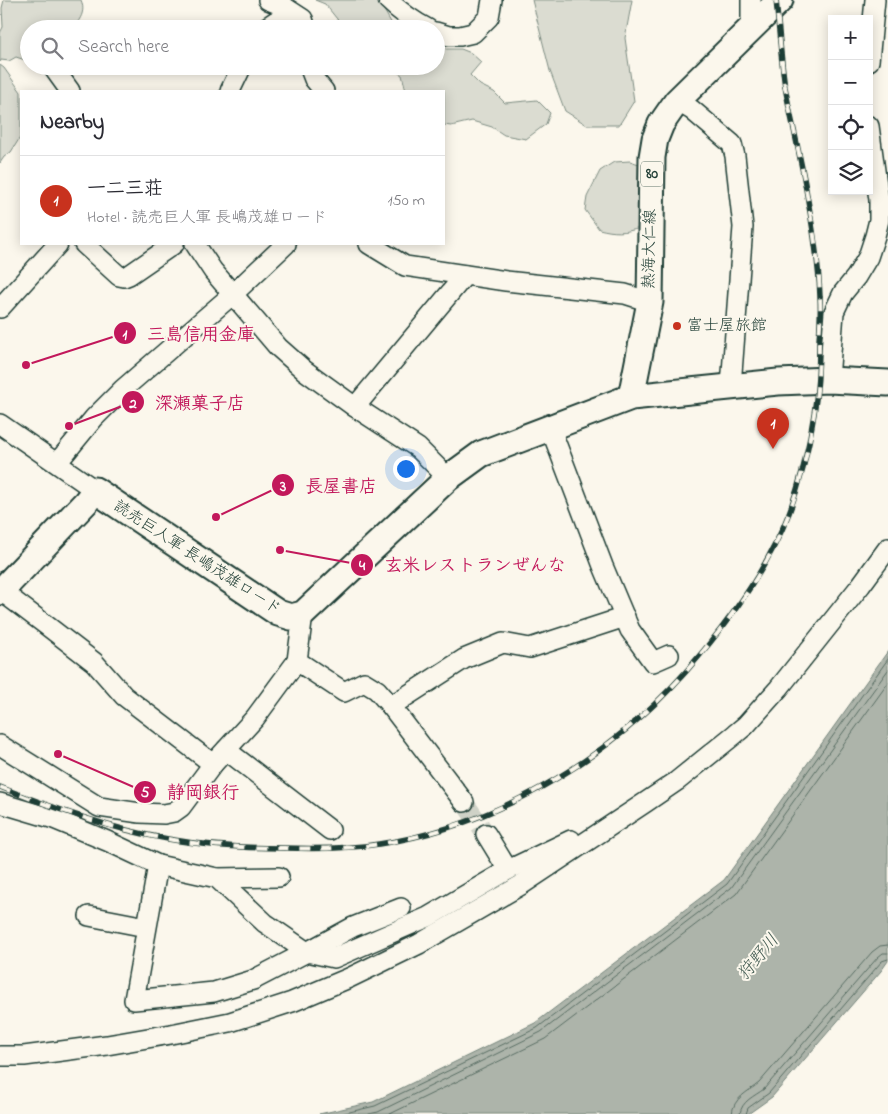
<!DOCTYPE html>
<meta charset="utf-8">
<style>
body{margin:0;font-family:"Indie Flower","Klee One",sans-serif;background:#f2f2f3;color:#2b2b33}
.controls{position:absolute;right:15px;top:15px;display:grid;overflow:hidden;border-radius:0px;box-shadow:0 2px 12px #0003}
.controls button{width:45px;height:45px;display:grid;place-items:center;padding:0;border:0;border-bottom:1px solid #e1e1e2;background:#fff;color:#2b2b33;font:25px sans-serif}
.you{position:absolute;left:405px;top:468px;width:18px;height:18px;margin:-12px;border:4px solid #fff;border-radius:50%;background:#1a73e8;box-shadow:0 0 0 8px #1a73e833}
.badge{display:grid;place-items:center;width:32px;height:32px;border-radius:50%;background:#c8321e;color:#fff;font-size:16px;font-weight:700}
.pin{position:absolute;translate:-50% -41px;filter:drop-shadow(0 1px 2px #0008)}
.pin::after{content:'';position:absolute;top:26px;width:18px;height:15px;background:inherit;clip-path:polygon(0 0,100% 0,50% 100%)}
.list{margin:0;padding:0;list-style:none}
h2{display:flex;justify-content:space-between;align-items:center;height:65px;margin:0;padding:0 20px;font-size:21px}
h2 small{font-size:16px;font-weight:400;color:#7c7c81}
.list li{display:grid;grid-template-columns:32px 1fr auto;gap:15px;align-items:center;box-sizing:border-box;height:90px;padding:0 20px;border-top:1px solid #e1e1e2}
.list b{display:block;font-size:19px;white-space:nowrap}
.list p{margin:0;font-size:16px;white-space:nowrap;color:#7c7c81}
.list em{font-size:16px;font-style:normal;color:#7c7c81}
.icon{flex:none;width:28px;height:28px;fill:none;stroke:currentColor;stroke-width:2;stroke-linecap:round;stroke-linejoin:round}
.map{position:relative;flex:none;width:888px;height:1114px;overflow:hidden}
.search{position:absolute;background:#fff;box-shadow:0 2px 12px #0003;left:20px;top:20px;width:425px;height:55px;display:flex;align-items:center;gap:12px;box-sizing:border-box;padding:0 18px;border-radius:28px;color:#7c7c81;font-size:19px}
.panel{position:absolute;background:#fff;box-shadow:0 2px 12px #0003;left:20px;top:90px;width:425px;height:155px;border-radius:0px}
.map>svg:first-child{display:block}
</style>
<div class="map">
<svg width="888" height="1114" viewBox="0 0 888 1114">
<rect width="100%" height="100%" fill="#fbf7ec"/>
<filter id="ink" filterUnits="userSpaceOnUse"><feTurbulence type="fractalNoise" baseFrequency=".02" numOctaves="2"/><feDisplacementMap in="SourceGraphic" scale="10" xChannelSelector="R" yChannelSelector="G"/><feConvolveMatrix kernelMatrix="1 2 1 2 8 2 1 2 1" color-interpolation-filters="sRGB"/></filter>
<g filter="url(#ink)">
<g fill="#dbdcd1" stroke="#7d8c82">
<path d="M4,0H81C86,12 80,20 72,29H29V63L25,60L16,57L9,61L1,60L0,62V33L3,27L2,8Z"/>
<path d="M315,0H378L392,24L401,27L413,29H345L325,4Z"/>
<path d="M532,0H632L625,38L634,101L619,125H587L565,111L550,71Z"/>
<path d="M436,41L446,49H461L471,53L481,62L470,75L480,85L494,92L505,103L537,100L550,113L546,124L526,139L504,135L492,127L472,121L451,126L444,125V91H406L402,75L388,66H436Z"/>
<path d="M0,65L4,68L21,92V136L11,152L4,157L0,163Z"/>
<path d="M630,161L642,165L640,228C624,233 615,233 599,229L585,210L587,197L600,171L614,162Z"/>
</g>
<path fill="#adb4aa" stroke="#74847b" d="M888,651V961L881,971L772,1097L748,1114H319L373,1102L535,1023L724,880Z"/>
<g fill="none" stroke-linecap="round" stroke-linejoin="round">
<g stroke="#586d63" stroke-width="1">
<path d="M341,1114L375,1106L537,1028L727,884L888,659"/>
<path d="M369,1114L378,1112L541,1032L731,888L888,670"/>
<path d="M390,1114L545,1039L736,894L888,683"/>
<path d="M732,1114C733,1098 748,1092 759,1083L872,952L880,946L888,945"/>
<path d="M740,1114C741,1101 755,1096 764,1089L878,957L883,953H888"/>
<path d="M746,1114L748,1108L769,1093L882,961L888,959"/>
</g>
<path stroke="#cfd2c7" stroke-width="19" stroke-dasharray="19 9" stroke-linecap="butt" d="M464,802L486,834"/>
<g stroke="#1f3d34" stroke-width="22">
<g id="minor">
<path d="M268,0L283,6L303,19L306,29"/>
<path d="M388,0C400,12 413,21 428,29"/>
<path d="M751,28V0"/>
<path d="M264,29L276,21L293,13"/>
<path d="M436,32L449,36H460L473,33L489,17L492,0"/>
<path d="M869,61L875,0"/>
<path d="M52,66L70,91"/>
<path d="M309,66L314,79L324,91"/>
<path d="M230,91L242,66"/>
<path d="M677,101L692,110L732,144L735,156L743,227L731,386"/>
<path d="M84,244L119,276L124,277L129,275L174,244"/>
<path d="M195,244L213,271L278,347L304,370L355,407L418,448L448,478"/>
<path d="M369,244L405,266L506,281L625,294L650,302"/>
<path d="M0,308L58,244"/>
<path d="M829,380L834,312L843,293L856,277L868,257L875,236L879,220V200L869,126"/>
<path d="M355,407L465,275"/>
<path d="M0,424L95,490"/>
<path d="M550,427L603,566L630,630L653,662L669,655"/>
<path d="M57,463L94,418L123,389L233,294L286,244"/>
<path d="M1,591L46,625L94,662L124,696L213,764L255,718L297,661"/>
<path d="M303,614L297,661L344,692L364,682L377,690L391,706L464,802"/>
<path d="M391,706L464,659L503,643L530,648L625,617"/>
<path d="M0,745L99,807L140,813L164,814L174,812L181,807L213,764"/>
<path d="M226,750L330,830"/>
<path d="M0,803L54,819L107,841L158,865L217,878L265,923L307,952L353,927L401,908"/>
<path d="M486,834L508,870L571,840"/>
<path d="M158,865L134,1000L214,992L253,980L307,952L334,958L428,917L508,870"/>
<path d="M217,878L279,877"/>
<path d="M89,916L146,927"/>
<path d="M0,1056H24L107,1045L171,1034L230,1022L292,1002L349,978L419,944L521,885L646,802L677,781L734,735L746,725L779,688L861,585L888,548"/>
</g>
</g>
<g stroke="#1f3d34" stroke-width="29">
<g id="major">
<path d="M631,397L650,302L652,157L655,139L661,124L677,101L780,0"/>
<path d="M0,592L86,502L95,490L278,613L291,617L303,614L448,478L481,454L631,397L778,382L829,380L888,383"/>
</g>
</g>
<use href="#minor" stroke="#fbf7ec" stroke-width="19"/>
<use href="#major" stroke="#fbf7ec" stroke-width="25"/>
<g stroke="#1f3d34" stroke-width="5.5">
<path id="rail" d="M0,787C54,808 110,829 168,839C206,846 246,848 284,848C316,849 348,849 379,844C503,825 622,751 700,655C736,612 769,565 789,513C801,481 809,447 814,414C818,389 819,365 819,341C820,326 821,311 820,297C819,263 813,228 807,195C801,159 792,123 785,87C781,59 779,29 776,0"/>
</g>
<use href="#rail" stroke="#fbf7ec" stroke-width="4" stroke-dasharray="11" stroke-linecap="butt"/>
</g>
</g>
<circle fill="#c8321e" stroke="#fbf7ec" stroke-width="2" cx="677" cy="326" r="5"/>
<g text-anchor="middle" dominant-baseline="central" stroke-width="4" stroke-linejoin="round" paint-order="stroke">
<rect fill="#fbf7ec" stroke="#61756b" stroke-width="1" x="641" y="161.5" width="22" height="25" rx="4"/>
<g font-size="15" font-weight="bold" fill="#1f3d34">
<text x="652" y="174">80</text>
</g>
<g font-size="16" fill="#1f3d34" stroke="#fbf7ec">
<text transform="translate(650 249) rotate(-89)">熱海大仁線</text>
<text transform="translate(197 558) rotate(33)">読売巨人軍 長嶋茂雄ロード</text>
</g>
<g font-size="16" fill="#1f3d34" stroke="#fbf7ec" text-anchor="start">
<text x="687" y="326">富士屋旅館</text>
</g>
<g font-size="18" font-style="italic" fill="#425b52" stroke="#fbf7ec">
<text transform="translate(759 958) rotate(-50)">狩野川</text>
</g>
</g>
<path fill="none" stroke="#c2185b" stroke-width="2" d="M26 365L125 333M69 426L133 402M216 517L283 485M280 550L362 565M58 754L145 792"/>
<g fill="#c2185b" stroke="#fbf7ec" stroke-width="2">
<circle cx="26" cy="365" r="5"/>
<circle cx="69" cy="426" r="5"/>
<circle cx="216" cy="517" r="5"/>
<circle cx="280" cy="550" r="5"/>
<circle cx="58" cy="754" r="5"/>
<circle cx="125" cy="333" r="12"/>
<circle cx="133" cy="402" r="12"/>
<circle cx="283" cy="485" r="12"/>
<circle cx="362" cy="565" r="12"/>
<circle cx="145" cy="792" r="12"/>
</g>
<g font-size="15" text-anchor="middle" font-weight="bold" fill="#fff">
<text x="125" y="339">1</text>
<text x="133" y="408">2</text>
<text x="283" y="491">3</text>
<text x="362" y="570">4</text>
<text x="145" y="797">5</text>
</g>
<g font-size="18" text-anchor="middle" font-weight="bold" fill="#c2185b" stroke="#fbf7ec" stroke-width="4" stroke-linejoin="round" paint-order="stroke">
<text x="201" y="340">三島信用金庫</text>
<text x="200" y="409">深瀬菓子店</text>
<text x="341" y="492">長屋書店</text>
<text x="475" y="571">玄米レストランぜんな</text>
<text x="203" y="798">静岡銀行</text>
</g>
</svg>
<div class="controls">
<button>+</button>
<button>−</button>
<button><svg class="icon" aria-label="locate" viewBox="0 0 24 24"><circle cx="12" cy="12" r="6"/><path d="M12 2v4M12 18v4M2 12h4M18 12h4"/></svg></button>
<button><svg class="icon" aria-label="layers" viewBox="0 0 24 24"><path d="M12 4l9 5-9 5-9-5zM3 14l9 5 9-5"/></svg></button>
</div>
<div class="you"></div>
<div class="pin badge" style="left:773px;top:449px">1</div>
<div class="search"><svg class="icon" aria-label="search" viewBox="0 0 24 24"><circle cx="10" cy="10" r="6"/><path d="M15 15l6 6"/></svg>Search here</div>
<section class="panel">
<h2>Nearby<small></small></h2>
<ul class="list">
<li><span class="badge">1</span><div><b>一二三荘</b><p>Hotel · 読売巨人軍 長嶋茂雄ロード</p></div><em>150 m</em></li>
</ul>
</section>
</div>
